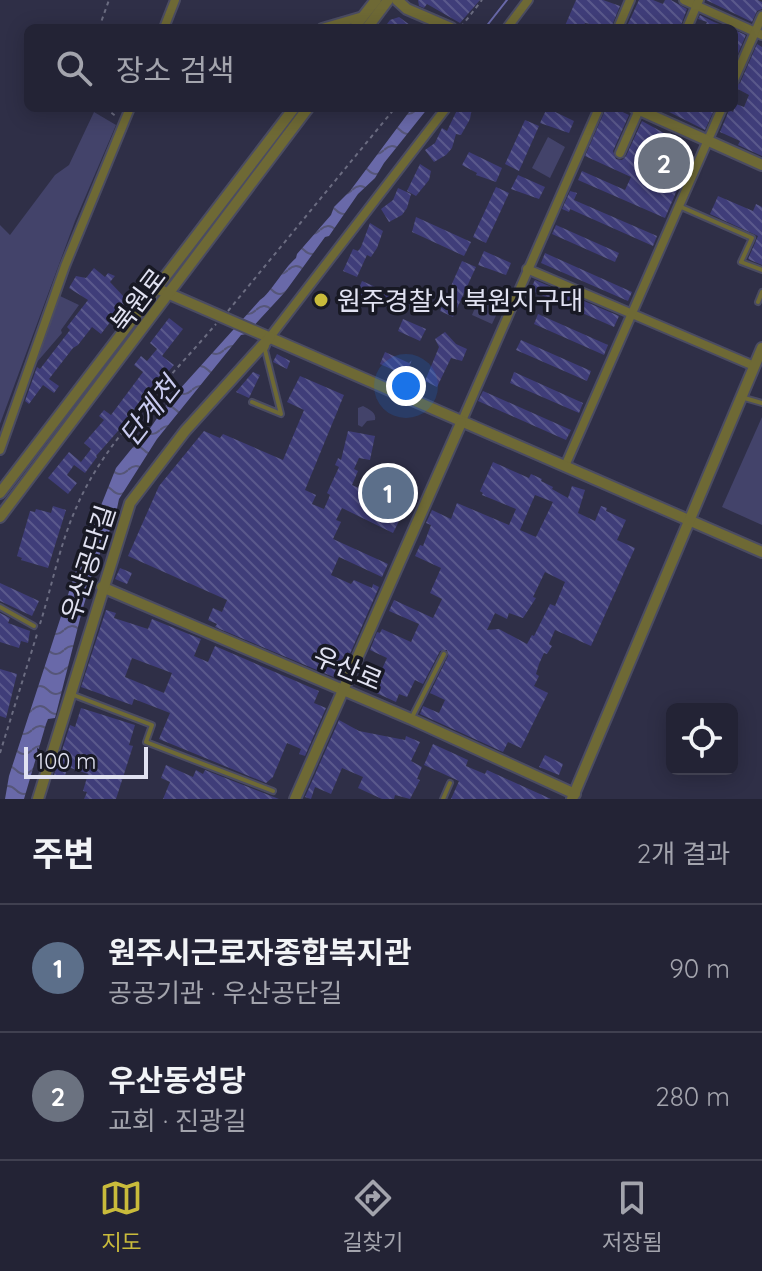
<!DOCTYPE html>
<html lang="ko">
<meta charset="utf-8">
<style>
body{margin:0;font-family:Quicksand,"Noto Sans KR",sans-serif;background:#2f2f41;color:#f1f3f6}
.controls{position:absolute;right:24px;bottom:24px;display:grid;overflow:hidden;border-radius:12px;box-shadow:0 4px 20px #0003}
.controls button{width:72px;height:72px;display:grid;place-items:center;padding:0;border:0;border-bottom:2px solid #404050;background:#232335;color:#f1f3f6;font:40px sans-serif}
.scale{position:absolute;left:24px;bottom:20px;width:124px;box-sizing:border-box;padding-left:8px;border:4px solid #e1e2f2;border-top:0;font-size:22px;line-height:28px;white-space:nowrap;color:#e1e2f2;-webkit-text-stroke:6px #181924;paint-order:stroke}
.you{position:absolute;left:406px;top:386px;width:28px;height:28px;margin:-20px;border:6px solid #fff;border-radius:50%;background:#1a73e8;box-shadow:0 0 0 12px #1a73e833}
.badge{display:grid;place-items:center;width:52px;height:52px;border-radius:50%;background:#c9bb3b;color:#fff;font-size:26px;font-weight:700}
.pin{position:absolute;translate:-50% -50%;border:4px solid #fff;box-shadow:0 2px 8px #0006}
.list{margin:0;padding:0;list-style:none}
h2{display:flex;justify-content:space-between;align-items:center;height:104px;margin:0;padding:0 32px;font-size:34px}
h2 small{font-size:26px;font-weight:400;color:#a3a4ad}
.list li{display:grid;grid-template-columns:52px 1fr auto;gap:24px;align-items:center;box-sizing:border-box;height:128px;padding:0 32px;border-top:2px solid #404050}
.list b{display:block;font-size:30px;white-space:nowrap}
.list p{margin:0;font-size:26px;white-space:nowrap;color:#a3a4ad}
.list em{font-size:26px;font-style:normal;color:#a3a4ad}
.icon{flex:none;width:44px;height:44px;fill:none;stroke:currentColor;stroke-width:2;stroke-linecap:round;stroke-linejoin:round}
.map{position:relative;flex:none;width:762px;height:799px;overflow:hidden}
.search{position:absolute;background:#232335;box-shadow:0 4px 20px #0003;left:24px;right:24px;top:24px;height:88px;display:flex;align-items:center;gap:20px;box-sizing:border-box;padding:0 28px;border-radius:12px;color:#a3a4ad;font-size:30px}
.sheet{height:360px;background:#232335}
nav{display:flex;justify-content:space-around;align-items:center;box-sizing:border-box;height:112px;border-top:2px solid #404050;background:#232335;font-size:22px;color:#a3a4ad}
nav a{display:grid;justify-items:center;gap:4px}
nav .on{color:#c9bb3b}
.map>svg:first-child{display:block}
</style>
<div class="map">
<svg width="762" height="799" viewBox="0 0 762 799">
<defs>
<pattern id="water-waves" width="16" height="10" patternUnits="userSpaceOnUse" patternTransform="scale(2)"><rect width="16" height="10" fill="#6969a9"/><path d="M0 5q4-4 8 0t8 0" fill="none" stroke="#565679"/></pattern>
<pattern id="building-back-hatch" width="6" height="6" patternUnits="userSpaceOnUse" patternTransform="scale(2)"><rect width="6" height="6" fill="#3f3d79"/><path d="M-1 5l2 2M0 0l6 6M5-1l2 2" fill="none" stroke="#5a598c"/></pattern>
</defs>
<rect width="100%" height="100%" fill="#2f2f47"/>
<g fill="#43436a">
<path d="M94,112L116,125L75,221L0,424V225L10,235L55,175L69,165Z"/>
<path d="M548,137L565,147L550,178L532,168Z"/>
<path d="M60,296L79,305L61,330L62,333L37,362Z"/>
<path d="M480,296L501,305L492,324L472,315Z"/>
<path d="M363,406C369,409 377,413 375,420L367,421L362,427L358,425V408Z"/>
<path d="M762,417V525L722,507Z"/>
</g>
<path fill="url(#water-waves)" d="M412,108H428L384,163L375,178L358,194L329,236L325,237L285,292L246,334L241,335L157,439L119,499L115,518L98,558L82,611L55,718L48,719L46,724L24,799H5L9,776L80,558L116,468L133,447L142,440L169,401L260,300C271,293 283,269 296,258L297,254L331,215L334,207L350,191Z"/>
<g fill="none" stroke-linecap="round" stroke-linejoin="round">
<path stroke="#6969a9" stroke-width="2" d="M485,28L507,0"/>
</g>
<g fill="url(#building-back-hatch)" fill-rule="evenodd">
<path d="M418,0H480L460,23L427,4L424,8L419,6Z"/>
<path d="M576,0H603L620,6L611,28L585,23L583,28H564Z"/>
<path d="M639,0H653L663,4L665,0H671L687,9L680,28H626Z"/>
<path d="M706,0H758L762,2V9L757,11L752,22Z"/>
<path d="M700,15L714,22L729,28L705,26L707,22L698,19Z"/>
<path d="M399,17L414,28H384L390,20Z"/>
<path d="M734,30L746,35L734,63Z"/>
<path d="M757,44L762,47V156L738,145L740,141L720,132L729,110L733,112L736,104L744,107L749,95L734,87L740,83Z"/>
<path d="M458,108H472L470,119L461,135L456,134L452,148L446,155L434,162L425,150L435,143L442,128L447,131Z"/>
<path d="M547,108L574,121L569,133L540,123Z"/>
<path d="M606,108H614L629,115L613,151L616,159L622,160L626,156L642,121L664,133L652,161L655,162L653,168L665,173L671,160L687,167L665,218L578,180L582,171L625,190L631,177L585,156Z"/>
<path d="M661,108H710L714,110L705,130Z"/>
<path d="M525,120L539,126L519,171L505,164Z"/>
<path d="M469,152L502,168L496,182L476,175L477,173L462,165Z"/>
<path d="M420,164L431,171L429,180L416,196L407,191Z"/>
<path d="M518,175L545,187L539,199L511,189Z"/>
<path d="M496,187L509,193L486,243L473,237Z"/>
<path d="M398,188L411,194L407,208L402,215L389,222L381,209L393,200Z"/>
<path d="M570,191L577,193L574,200L657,236L653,246L570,209L569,212L562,209Z"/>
<path d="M718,196L753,211L756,204L762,207V265L748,259L758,236L710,214Z"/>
<path d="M416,217L471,242L464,256L412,232Z"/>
<path d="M370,223L383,231L377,248L371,257L367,255L357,277L343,271L353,249L358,251L361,247Z"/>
<path d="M556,225L619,253L615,262L552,234Z"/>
<path d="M484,251L511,263L506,275L478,265Z"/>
<path d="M545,253L632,292L628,301L541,263Z"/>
<path d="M462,261L476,267L453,317L440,311Z"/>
<path d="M94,268L105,277L108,273L115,276L110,282L125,298L122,302L124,304L101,334L92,327L78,345L73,348L49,379L59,386L54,393L43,385L29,404L25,401L37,367L40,369L70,330L67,327L88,300L69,288L76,276L86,278Z"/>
<path d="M535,280L619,316L614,327L530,290Z"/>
<path d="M362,281L407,301L401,314L357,293Z"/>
<path d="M538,314L608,345L604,355L534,324Z"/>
<path d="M169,318L183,329L162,356L174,365L168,372L164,370L118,431L96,456L97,457L85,473L74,465L67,475L77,483L68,494L48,478L69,452L81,462L91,449L84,443L104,420L99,416L104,410L111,415L143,372L134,365L141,356L147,361L157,349L150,343Z"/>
<path d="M403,319L426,329L420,341L398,331Z"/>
<path d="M445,332L456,344L467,349L462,361L451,358L437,387L425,381L439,347L435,339Z"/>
<path d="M521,340L591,371L587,381L516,350Z"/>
<path d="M385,352L409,363L412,360L405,375L380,364Z"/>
<path d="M277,354L290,361L287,369L273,362Z"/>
<path d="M253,372L260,375L249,398L236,392Z"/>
<path d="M514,372L583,403L579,413L510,383Z"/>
<path d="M300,376L344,395L305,490L316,495L312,504L324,509L330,495L327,493L339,467L335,465L338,458L341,460L348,431L375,436L370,460L359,458L354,469L358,471L352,485L379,497L380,494L405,509L393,533L342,508L336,520L341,522L333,539L388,564L382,577L339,557L331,575L351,584L354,580L372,588L373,584L379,587L340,677L336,678L215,627L217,624L208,620L213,608L222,612L227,600L128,556L159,486L204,431L220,438L223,434L283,460L304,410L287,402Z"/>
<path d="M483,391L571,430L566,440L478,401Z"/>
<path d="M493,462L529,478L531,474L542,479L541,481L553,487L552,489L568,498L572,486L585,490L578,513L595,521L601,506L607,508L606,511L626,520L617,540L635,548L591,646L555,630L549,644L552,646L547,654L544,653L539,664L536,674L539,676L534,686L548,693L521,748L508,742L503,752L420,714L423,706L439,713L445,700L430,693L448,656L447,650L440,651L423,684L415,680L407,697L399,694L396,702L372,691L387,658L370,650L377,632L380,633L382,629L411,642L419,624L389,611L394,600L433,618L442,599L430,593L441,568L415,556L420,545L423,546L431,525L426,523L432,510L451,519L457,503L509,525L516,509L482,495L483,493L480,491ZM535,495L553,502L536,537L520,530ZM545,572L565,582L555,606L550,604L534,636L532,635L527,644L499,629L487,630L495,613L507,619L509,613L523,618L536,598L533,597Z"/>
<path d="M53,506L66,510L48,568L21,560L22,558L17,556L30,511L35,512L36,509L51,513Z"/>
<path d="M120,568L132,573L127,584L115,579Z"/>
<path d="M0,583L39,601L32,616L0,601Z"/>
<path d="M106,610L116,613L114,618L148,629L152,619L201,639L194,656L208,662L215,646L319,691L314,703L326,708L305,756L299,754L301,749L287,743L273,777L266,783L159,739L170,713L134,699L132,705L81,687ZM132,658L172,673L164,693L125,677Z"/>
<path d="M0,613L10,618L8,623L30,631L28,643L21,641L19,648L0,642Z"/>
<path d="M0,669L17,674L6,718L0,716Z"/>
<path d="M81,708L135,725L129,745L133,746L116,799H84L87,792L83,791L88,774L68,767L64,778L54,775L70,725L75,727Z"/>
<path d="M339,720L359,731L405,740L406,736L420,742L411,761L422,767L417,779L420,780L410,799L395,795L394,799H382L358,788L363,777L342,768L331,794L315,787L311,799L305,797Z"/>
<path d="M433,744L468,760L466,766L485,774L487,770L551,799H451L459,781L424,765Z"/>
<path d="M545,755L563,764L559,775L539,767Z"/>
<path d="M166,765L193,777L196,770L203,774L205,770L279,799H163L170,782L161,778Z"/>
</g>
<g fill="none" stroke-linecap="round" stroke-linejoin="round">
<g stroke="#4b4c62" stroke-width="8">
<g id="service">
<path d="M679,206L752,238L741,262L762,270"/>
<path d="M758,302L762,292"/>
<path d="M741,397L762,403"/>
<path d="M252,402L281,414L265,350L267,346"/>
<path d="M0,607L34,626"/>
<path d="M71,694L152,725L146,742L273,791"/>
<path d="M412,717L444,654"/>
<path d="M443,799L450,783"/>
</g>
</g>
<g stroke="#4b4c62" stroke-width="12">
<g id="minor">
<path d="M684,0L762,35"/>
<path d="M164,28L175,0"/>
<path d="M322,28L363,16"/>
<path d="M507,28L528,0"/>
<path d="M618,28L630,0"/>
<path d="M687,28L699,0"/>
<path d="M734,80L762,16"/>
<path d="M620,153L639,110"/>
<path d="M527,269L754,366"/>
<path d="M270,337L446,108"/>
<path d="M461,423L599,108"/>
<path d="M0,450L65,266L130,108"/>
<path d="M565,466L722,108"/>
</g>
</g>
<g stroke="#4b4c62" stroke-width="14">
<g id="tertiary">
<path d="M397,0L407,9L451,28"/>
<path d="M354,28L376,0"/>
<path d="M367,28L388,0"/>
<path d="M635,108L762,165"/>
<path d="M158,289L762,552"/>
<path d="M0,493L294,108"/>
<path d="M0,517L308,108"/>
<path d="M102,587L411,719L575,794"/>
<path d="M38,799L130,503L185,431L270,337"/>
<path d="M295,799L461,423"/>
<path d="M572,799L762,348"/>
</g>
</g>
<g stroke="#6b6c81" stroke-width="2" stroke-dasharray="4 4" stroke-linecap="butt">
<path d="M461,27L482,0"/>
<path d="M99,28L109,0"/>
<path d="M105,108L117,117"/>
<path d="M228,311L395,108"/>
<path d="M40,624C52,586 60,543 77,506C104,442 170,378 216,324"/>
<path d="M0,753L38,631"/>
</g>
<use href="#service" stroke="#6e6935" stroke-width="4"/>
<use href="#minor" stroke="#6e6935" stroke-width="8"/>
<use href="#tertiary" stroke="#6e6935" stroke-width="10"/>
</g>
<circle fill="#c9bb3b" stroke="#181924" stroke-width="3" cx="321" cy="300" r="8"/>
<g text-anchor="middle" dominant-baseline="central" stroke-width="7" stroke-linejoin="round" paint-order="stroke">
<g font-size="26" fill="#e1e2f2" stroke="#181924">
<text transform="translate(138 300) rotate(-53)">북원로</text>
<text transform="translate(88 563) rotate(-72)">우산공단길</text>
<text transform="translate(348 668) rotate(23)">우산로</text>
</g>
<g font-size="26" fill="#e1e2f2" stroke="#181924" text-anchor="start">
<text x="337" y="300">원주경찰서 북원지구대</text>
</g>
<g font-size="28" font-style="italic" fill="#c9cbf0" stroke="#181924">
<text transform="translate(149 411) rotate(-52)">단계천</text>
</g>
</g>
</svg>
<div class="controls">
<button><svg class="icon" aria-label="locate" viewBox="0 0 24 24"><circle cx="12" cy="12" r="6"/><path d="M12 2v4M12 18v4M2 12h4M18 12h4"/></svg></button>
</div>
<div class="scale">100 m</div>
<div class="you"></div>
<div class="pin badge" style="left:388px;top:493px;background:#5c6f8a">1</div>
<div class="pin badge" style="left:664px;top:163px;background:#6b7280">2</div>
<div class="search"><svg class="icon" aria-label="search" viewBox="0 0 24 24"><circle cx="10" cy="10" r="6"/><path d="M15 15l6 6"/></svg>장소 검색</div>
</div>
<section class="sheet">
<h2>주변<small>2개 결과</small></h2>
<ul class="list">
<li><span class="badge" style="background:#5c6f8a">1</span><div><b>원주시근로자종합복지관</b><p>공공기관 · 우산공단길</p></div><em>90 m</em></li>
<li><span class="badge" style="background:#6b7280">2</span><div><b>우산동성당</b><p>교회 · 진광길</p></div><em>280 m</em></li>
</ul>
</section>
<nav>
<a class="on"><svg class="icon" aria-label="map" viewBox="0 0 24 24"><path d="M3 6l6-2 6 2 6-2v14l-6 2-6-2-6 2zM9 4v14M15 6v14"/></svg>지도</a>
<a><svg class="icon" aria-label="directions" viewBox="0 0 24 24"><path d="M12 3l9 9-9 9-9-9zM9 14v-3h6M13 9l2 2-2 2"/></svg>길찾기</a>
<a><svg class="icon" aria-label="saved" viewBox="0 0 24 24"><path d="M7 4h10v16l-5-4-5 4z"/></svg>저장됨</a>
</nav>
